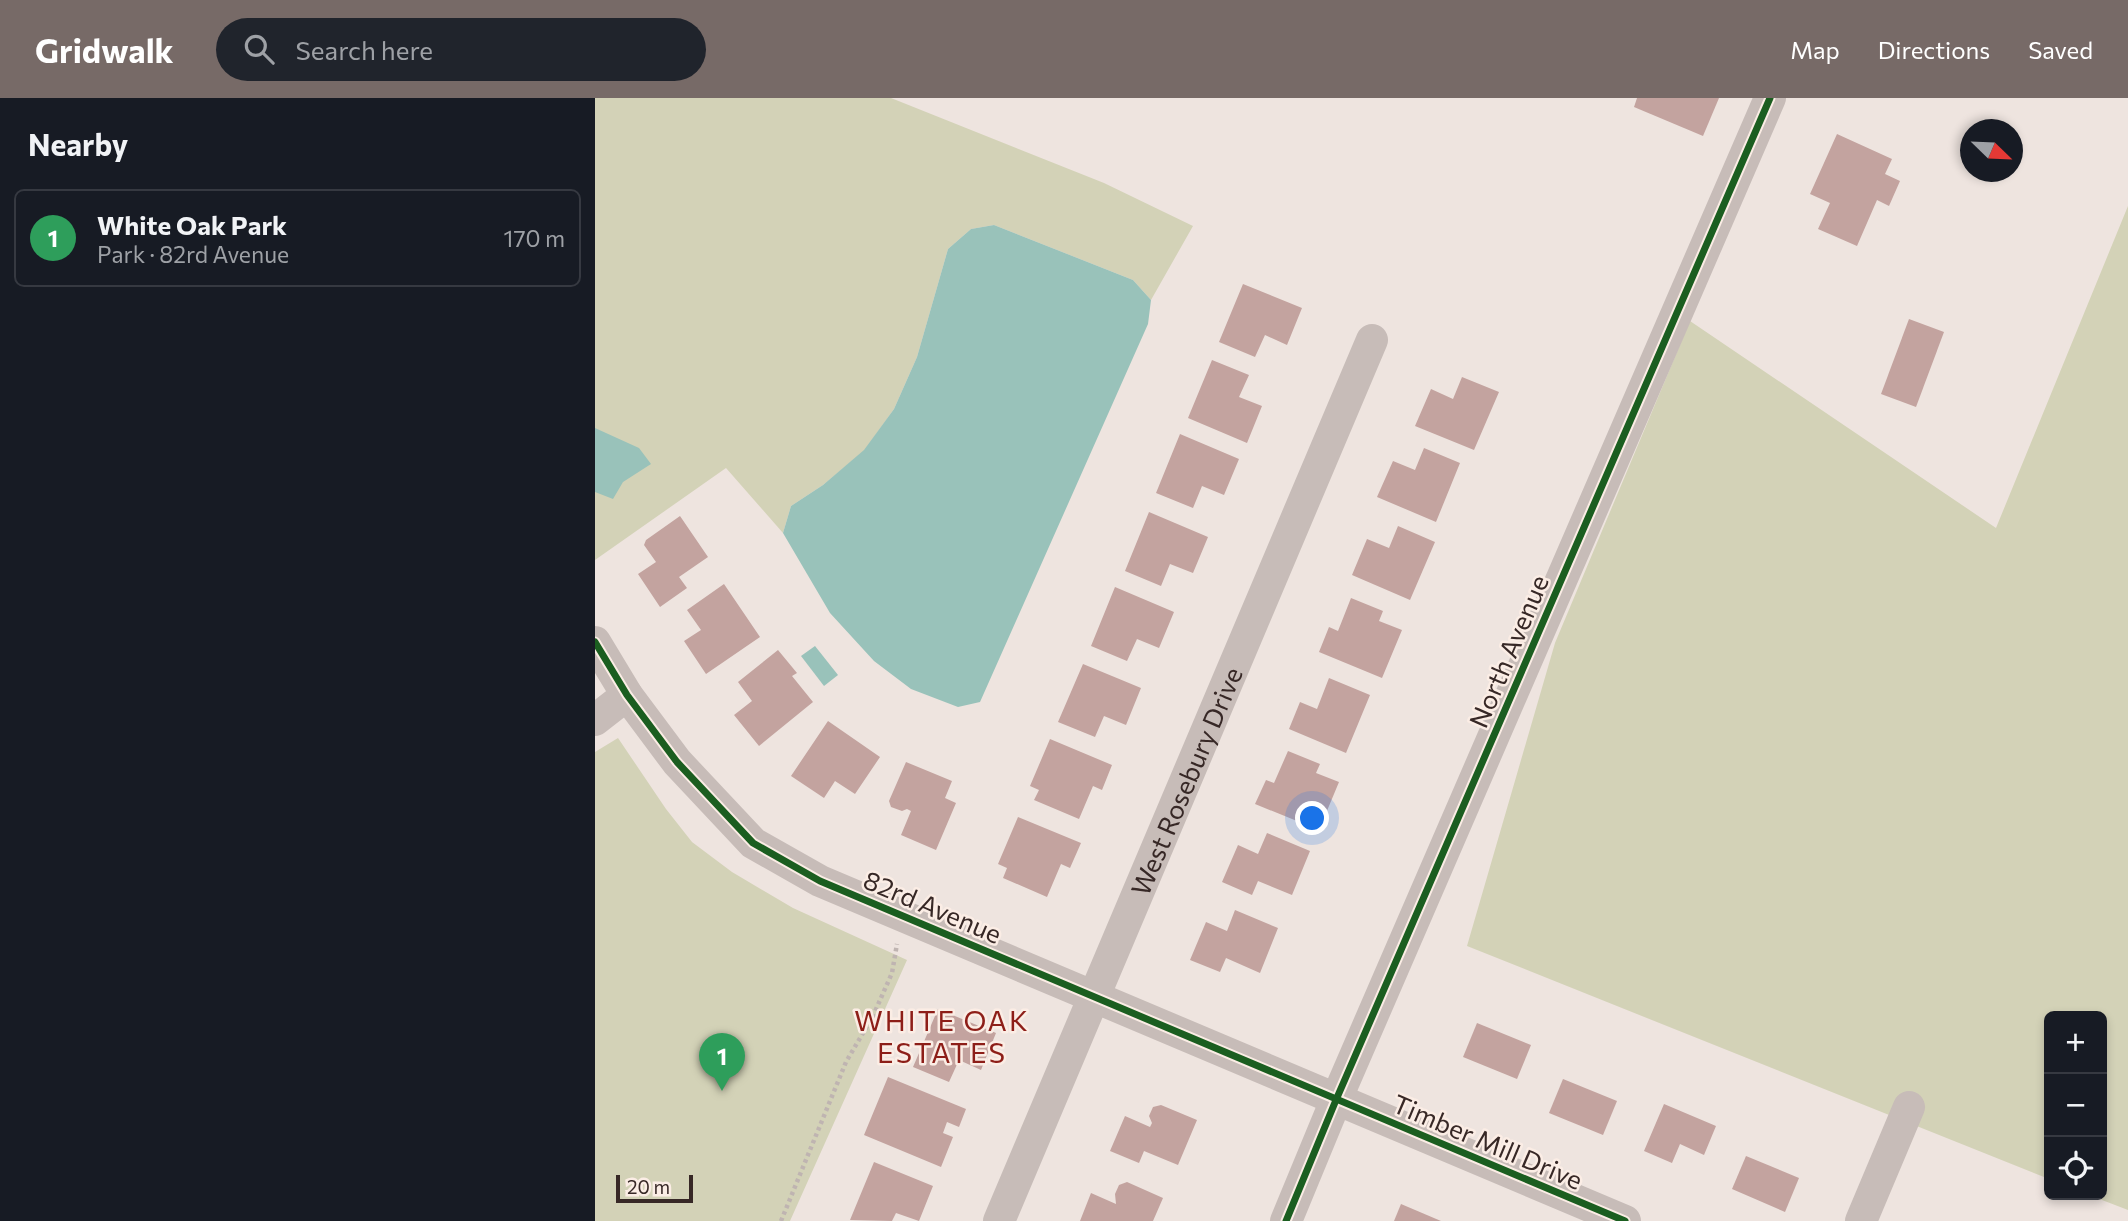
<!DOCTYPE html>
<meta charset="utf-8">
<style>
body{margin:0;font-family:Commissioner,sans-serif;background:#20242c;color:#f1f3f6}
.controls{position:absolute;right:21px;bottom:21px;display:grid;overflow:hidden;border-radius:10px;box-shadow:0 4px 10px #0003}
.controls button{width:63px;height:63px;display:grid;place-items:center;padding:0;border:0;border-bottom:2px solid #363941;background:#171b24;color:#f1f3f6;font:35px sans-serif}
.compass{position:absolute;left:1365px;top:21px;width:63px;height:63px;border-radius:50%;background:#171b24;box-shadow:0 4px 10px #0003;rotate:113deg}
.scale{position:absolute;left:21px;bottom:18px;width:77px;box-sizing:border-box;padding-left:7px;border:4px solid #372826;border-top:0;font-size:19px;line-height:24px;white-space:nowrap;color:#372826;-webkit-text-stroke:5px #fbede5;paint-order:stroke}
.you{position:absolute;left:718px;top:721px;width:24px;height:24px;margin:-18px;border:5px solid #fff;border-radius:50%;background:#1a73e8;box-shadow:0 0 0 10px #1a73e833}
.badge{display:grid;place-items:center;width:46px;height:46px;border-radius:50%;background:#776a67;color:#fff;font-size:23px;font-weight:700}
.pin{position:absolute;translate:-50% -58px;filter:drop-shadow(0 2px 4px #0008)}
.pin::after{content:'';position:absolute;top:37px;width:24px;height:21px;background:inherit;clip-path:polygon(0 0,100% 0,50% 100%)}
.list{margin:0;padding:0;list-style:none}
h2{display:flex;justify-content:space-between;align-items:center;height:91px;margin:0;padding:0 28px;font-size:30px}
h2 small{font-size:23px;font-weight:400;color:#9ea1a6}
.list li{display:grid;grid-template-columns:46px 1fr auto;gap:21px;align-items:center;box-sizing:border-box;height:98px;margin:0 14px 14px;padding:0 14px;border:2px solid #363941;border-radius:10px}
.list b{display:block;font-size:26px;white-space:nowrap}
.list p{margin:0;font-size:23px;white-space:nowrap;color:#9ea1a6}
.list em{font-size:23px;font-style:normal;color:#9ea1a6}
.icon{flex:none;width:38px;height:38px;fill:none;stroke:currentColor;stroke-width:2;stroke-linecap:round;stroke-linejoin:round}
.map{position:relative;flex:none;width:1533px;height:1123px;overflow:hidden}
header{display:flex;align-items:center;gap:42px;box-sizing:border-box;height:98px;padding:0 35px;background:#776a67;color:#fff}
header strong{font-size:33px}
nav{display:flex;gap:38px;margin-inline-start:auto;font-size:24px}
.search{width:490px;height:63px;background:#20242c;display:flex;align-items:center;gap:18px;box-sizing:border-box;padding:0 24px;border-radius:38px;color:#9ea1a6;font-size:26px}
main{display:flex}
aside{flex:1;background:#171b24}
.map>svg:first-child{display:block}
</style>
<header>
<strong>Gridwalk</strong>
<div class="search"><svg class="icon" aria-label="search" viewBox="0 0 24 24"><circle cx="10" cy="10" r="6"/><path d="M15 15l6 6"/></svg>Search here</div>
<nav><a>Map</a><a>Directions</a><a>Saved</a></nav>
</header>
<main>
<aside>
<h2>Nearby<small></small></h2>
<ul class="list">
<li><span class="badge" style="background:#2e9e5b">1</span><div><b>White Oak Park</b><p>Park · 82rd Avenue</p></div><em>170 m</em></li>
</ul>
</aside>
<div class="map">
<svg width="1533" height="1123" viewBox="0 0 1533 1123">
<rect width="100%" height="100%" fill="#eee4df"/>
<g fill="#d3d2b7">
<path d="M0,0H296L509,85L598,128L556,202L538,182L399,127L376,131L353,151L322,259L299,311L269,353L228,387L196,408L188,435L131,370L0,462Z"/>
<path d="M1533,108V1112L1494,1097H1507V918H1454V1081L872,848L960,545L1095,223L1401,430Z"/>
<path d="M23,640L71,711L97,744L137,774L198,810L312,862L195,1123H0V654Z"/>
</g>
<g fill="#99c2ba">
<path d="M399,127L538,182L556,202L553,226L385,604L363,609L316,591L279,563L235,515L188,435L196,408L228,387L269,352L299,311L322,259L353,151L376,131Z"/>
<path d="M0,330L44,350L56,366L28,384L18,401L0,394Z"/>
<path d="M220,548L243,577L229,588L206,558Z"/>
</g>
<g fill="#c3a39f">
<path d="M1042,0H1124L1108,38L1039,9Z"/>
<path d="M1242,36L1297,61L1290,76L1305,83L1294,108L1282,102L1262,148L1223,131L1235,105L1215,96Z"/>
<path d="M648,186L707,210L692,247L670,237L660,259L624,244Z"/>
<path d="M1314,221L1349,234L1321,309L1286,296Z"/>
<path d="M617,262L654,277L644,299L667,308L652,345L593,320Z"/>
<path d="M867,279L904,294L879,352L820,328L836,291L858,301Z"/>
<path d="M585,336L644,361L629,397L607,388L598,410L561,395Z"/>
<path d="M829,350L865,365L841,424L782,399L798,363L820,372Z"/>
<path d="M554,414L613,439L598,475L575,466L566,488L530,473Z"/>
<path d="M85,418L113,459L84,479L92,490L65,509L43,476L61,464L49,447L51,442Z"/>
<path d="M803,428L840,444L815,502L757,477L772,441L794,450Z"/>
<path d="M129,486L165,539L111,576L89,543L106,532L92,512Z"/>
<path d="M520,489L579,514L564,550L542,541L532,563L496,548Z"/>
<path d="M756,500L788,513L784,523L807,532L787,580L724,554L734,529L743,533Z"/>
<path d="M183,552L202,575L197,578L218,604L164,648L139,617L157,603L143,584Z"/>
<path d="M488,566L546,590L531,627L509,618L500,639L463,624Z"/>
<path d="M734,580L775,597L751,655L694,631L705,604L722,611Z"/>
<path d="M233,623L285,659L260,696L240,683L229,700L196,678Z"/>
<path d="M455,641L517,667L507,692L498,688L484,721L439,702L444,692L435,688Z"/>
<path d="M693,653L725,666L721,675L744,684L724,732L660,706L671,682L679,685Z"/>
<path d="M311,664L357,683L350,700L361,705L341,752L306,737L316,713L312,711L307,713L296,709L294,703Z"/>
<path d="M423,719L486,745L475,770L466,766L452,799L408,780L412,770L403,766Z"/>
<path d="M672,735L715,753L697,797L663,783L657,797L627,784L643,747L663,756Z"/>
<path d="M640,812L683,830L665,875L631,860L625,874L595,862L611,824L632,833Z"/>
<path d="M343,911L401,935L386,972L364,962L354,984L318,969Z"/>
<path d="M882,925L936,947L922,981L868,959Z"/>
<path d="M293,979L371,1011L364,1029L352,1024L348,1035L358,1039L346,1069L269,1037Z"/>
<path d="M968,981L1022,1003L1008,1037L954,1015Z"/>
<path d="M1069,1006L1121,1028L1109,1057L1085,1046L1077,1065L1049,1053Z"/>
<path d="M566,1007L602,1022L583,1067L549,1053L544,1065L515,1053L530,1018L555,1029L557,1025L554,1018L558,1009Z"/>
<path d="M1151,1058L1204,1080L1190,1114L1137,1091Z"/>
<path d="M279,1064L338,1088L324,1123L301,1115L297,1123L255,1122Z"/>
<path d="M532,1084L568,1100L558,1123H485L496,1095L521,1106L520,1096L524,1087Z"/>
<path d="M806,1106L846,1123H799Z"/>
</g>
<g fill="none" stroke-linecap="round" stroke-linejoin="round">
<path stroke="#bfb4b1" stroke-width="4.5" stroke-dasharray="3.5 3.5" stroke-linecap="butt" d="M186,1123L251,964L278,918L297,875L302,846"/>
<g stroke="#c7bcb8" stroke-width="32">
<path d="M0,544L32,597L82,664L158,745L225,783L1030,1123"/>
<path d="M0,622L32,597"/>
<path id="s1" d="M404,1123L777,242"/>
<path d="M691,1123L741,1002L1175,0"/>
<path d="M1266,1123L1314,1009"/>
</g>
<g stroke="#fbede5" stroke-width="11">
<g id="cycleway">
<path d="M0,544L32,597L82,664L158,745L225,783L1030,1123"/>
<path d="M691,1123L741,1002L1175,0"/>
</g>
</g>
<use href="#cycleway" stroke="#1b5e20" stroke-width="7"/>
</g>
<g text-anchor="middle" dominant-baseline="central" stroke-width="5" stroke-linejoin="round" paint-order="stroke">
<g font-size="26" fill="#372826" stroke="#fbede5">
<text transform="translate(913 553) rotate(-67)">North Avenue</text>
<text stroke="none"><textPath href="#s1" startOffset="478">West Rosebury Drive</textPath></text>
<text transform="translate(338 808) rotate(23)">82rd Avenue</text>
<text transform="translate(893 1043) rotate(23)">Timber Mill Drive</text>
</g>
<g font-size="28" letter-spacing="2" fill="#8d1e18" stroke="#fbede5">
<text x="347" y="922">WHITE OAK<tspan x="347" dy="32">ESTATES</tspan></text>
</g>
</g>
</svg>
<div class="controls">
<button>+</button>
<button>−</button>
<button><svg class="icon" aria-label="locate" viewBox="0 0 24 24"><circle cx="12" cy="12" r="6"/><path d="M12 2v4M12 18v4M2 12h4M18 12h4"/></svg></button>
</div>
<svg class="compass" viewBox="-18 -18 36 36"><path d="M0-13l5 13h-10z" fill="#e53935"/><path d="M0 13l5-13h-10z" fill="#9ea1a6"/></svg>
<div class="scale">20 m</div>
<div class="you"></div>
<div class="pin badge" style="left:127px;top:993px;background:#2e9e5b">1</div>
</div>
</main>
